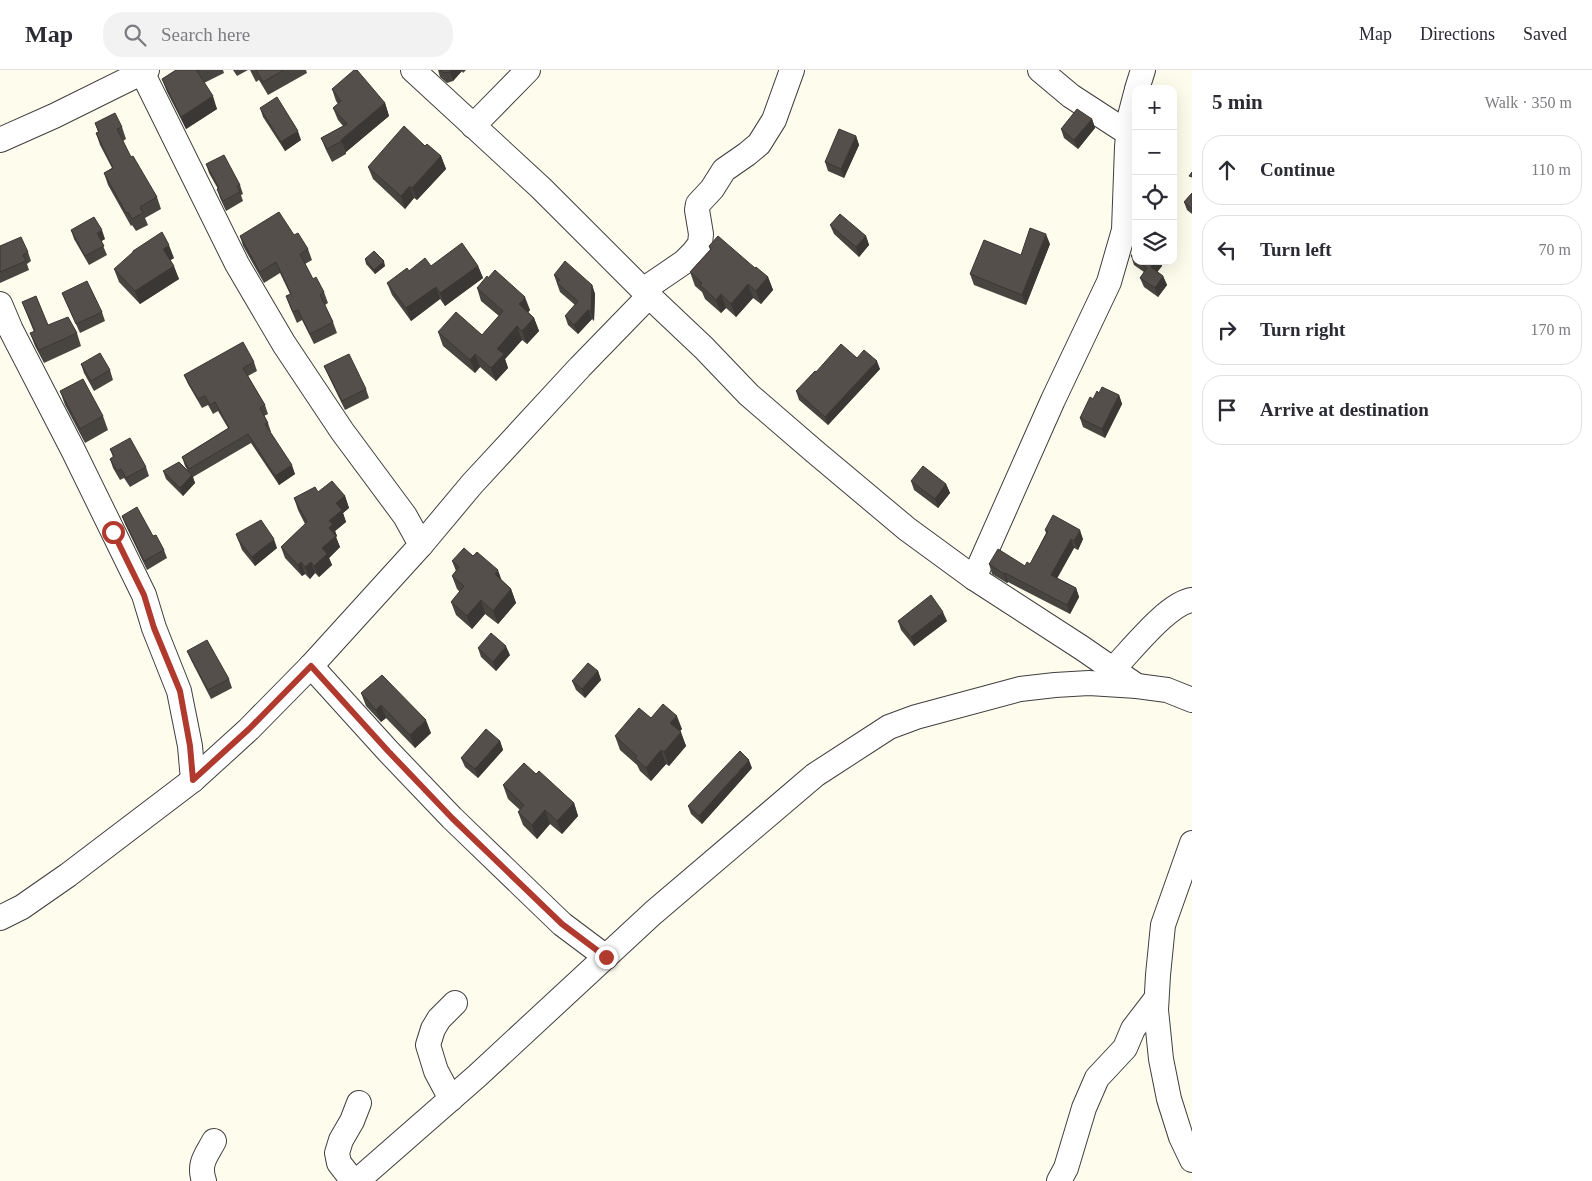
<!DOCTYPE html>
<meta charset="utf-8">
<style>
body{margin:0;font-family:Georgia,serif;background:#f2f2f3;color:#2b2b33}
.controls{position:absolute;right:15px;top:15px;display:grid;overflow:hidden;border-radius:10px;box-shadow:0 5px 20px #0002}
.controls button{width:45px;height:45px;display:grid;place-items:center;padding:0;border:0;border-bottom:1px solid #e1e1e2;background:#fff;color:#2b2b33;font:25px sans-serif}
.stop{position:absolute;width:15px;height:15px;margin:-11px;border:4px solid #b13a2f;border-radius:50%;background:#fff}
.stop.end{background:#b13a2f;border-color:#fff;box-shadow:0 1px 5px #0008}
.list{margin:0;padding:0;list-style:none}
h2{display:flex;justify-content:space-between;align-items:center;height:65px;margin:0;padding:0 20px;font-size:21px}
h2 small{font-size:16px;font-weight:400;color:#7c7c81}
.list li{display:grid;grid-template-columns:32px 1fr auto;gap:15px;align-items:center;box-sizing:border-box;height:70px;margin:0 10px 10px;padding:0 10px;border:1px solid #e1e1e2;border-radius:20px}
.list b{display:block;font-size:19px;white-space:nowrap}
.list em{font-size:16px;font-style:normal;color:#7c7c81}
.icon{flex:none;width:28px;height:28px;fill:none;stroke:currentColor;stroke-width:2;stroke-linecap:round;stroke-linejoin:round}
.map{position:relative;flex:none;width:1192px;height:1111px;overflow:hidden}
header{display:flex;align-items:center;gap:30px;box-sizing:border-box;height:70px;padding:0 25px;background:#fff;border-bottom:1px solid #e1e1e2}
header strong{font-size:24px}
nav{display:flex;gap:28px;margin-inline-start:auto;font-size:18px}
.search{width:350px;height:45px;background:#f2f2f3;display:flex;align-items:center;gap:12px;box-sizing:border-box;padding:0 18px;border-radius:20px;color:#7c7c81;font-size:19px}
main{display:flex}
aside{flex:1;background:#fff}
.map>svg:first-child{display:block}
</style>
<header>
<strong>Map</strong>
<div class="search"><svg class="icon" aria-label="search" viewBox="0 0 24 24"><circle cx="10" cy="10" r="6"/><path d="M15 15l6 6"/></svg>Search here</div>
<nav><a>Map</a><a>Directions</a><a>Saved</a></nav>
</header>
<main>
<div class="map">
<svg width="1192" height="1111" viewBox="0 0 1192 1111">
<rect width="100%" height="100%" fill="#fefced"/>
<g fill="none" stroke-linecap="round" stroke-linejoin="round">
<g stroke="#3f3f3f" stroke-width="26">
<g id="minor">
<path d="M413,0L541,118L649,226L704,278L749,325L814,381L907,459L974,508L1082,578L1137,616"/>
<path d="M1040,0L1071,26L1128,63"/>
<path d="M142,2L237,194L284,274L342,361L405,446L421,475"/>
<path d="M1137,19L1143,0"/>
<path d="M473,56L528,0"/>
<path d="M0,70L54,46L147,0"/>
<path d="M643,220L684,192L693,183L700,174L701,164L697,140L698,134L712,119L724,100L747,84L759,74L774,50L792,0"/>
<path d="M0,234L11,260L73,380L144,525L154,558L179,621L190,676L193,710"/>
<path d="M974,508L1053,330L1109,212L1124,160L1127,77L1130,46L1136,23"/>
<path d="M311,596L388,681L452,748L562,854L606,887"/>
<path d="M1113,599C1131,581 1168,533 1192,530"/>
<path d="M1192,773L1163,855L1158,905L1156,940L1161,989L1169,1029L1181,1067L1192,1090"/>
<path d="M0,848L22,837L68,805L193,710L249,659L311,596L421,475L472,414L580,297L649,226"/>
<path d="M451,1029L436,1001L428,975L433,959L439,949L455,933"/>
<path d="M204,1111C198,1094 206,1086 214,1071"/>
<path d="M353,1111L339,1093L337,1083L341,1070L352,1051L359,1033"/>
<path d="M357,1111L477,1006L653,843L815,705L889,657L916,647L1020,619L1055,615L1089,613L1137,616L1167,620L1192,630"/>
<path d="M1059,1111L1066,1098L1084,1038L1097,1008L1125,978L1133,959L1156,929"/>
</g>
</g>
<use href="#minor" stroke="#fff" stroke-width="24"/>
</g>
<g fill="#484440">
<path d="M176,0H223L224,3L204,13L217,39L186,59L167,22L162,9Z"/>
<path d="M233,0H248L237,6Z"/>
<path d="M250,0H306L307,3L268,25L259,10L256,12Z"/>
<path d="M438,0H466L463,3L462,1L453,11L447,13L440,7Z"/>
<path d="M332,19L385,33L389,46L346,82V84L332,92L326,80L321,68L343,56L338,50L333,38L338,34L336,31Z"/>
<path d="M260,38L301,70L285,81L263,47Z"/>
<path d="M1092,49L1095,58L1078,79L1064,68L1061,59Z"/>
<path d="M95,53L122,57L126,69L123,71L131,87L157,127L161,139L145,148L148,155L136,161L132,155L131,156L108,115L104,103L112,98L100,75L96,63L98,62Z"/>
<path d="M856,66L859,75L844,108L828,101L825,92Z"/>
<path d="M425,76L441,86L446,99L417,130L414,128L405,139L373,109L368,97Z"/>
<path d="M206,94L240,115L243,124L241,125L243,131L226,141L220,128L217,119H218L209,103Z"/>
<path d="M1192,123V144L1187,140L1184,132Z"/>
<path d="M830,155L866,166L869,175L859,187L834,164Z"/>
<path d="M71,160L105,169L101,171L107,185L89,195L74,169Z"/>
<path d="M294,165L308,179L312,190L305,194L313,209L324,222L328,233L325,235L333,252L337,263L314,274L302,250L297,253L290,237L286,226L290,224L280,203L264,213L243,176L240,166Z"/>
<path d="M1050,174L1026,235L974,215L970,204L1021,185Z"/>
<path d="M0,176L28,182L31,191L27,194L29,200L0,213Z"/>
<path d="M709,176L755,198L768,207L773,220L761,234L753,228L736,247L726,238L721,243L705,229L702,222L695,216L690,202L710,180Z"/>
<path d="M1136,179V191H1155L1162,196L1157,202L1163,206L1167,215L1158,227L1144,217L1140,208L1144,202L1134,195L1131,186Z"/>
<path d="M174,188L170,190L179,209L140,234L119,212L114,199Z"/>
<path d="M365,189L385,196L375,204L366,194Z"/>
<path d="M431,196H478L483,208L445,236L440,229L411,251L392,225L387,213L409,201Z"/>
<path d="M554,205L592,215L595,224L594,251L592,249L578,264L568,255L565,246L575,235L560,222Z"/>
<path d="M488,208L530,240L528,242L534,248L539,261L527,274L522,270L505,289L508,298L496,311L480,297L475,303L443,276L438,262L482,265L499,246L481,231L477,218Z"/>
<path d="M62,223L102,242L105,251L80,263Z"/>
<path d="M22,232L48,255L77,263L81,276L44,293L35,276L30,263L34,262Z"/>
<path d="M857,288L880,299L828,355L799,330L796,321L816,302Z"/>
<path d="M254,292L257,301L248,306L265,335L268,344L264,346L268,353L271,362H270L295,404L279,415L251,373L193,407L195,413L183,426L166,409L163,401H188L185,396L182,387L228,358L218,341L213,344L208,335L202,338L188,314L184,305Z"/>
<path d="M81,294L110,300L113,310L94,321L84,303Z"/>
<path d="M324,296L366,319L369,328L345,340L328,305Z"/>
<path d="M60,321L103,346L108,360L85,373L65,335Z"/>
<path d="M1099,323L1119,325L1122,334L1105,368L1083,357L1080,348L1093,329Z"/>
<path d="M110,379L146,397L149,406L130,417L124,408L120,410L113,398L110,389L113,387Z"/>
<path d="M911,411L946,414L950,423L938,438L914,420Z"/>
<path d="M318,422L345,426L349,438L343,443L346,452L335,461L337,466L336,467L340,477L329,488L332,495L319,507L315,503L310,509L305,504L302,506L285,488L281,477L305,454L298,440L294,428Z"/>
<path d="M122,446L153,466L164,480L167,488L147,500L125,454Z"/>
<path d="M1045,460L1083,469L1078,480L1074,478L1057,508L1076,518L1079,527L1070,544L1008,512L1007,513L992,504L989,494L1025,496L1030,494L1046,463Z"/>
<path d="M236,464L277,478L255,496L242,480Z"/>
<path d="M452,491L502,511L511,519L516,533L498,554L485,544L472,559L456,545L451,532L460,522L457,519L452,506L456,501Z"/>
<path d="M898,551H947L914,576L901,560Z"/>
<path d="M478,578L510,585L496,601L481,587Z"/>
<path d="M187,581L229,609L232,618L211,629L191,590Z"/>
<path d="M598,601L601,610L585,628L576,620L572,611Z"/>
<path d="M361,623L431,663L415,678L386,648L381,652L366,636Z"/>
<path d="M651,648L682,659L680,661L686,676L669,696L666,694L651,711L640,701L637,695L620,680L615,666Z"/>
<path d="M500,671L503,680L478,708L465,697L461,688Z"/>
<path d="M752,698L702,754L691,744L688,736Z"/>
<path d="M536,704L574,733L578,746L562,764L550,754L537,769L523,755L518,742L520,740L508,729L503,715Z"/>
</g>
<g fill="#3b3734">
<path d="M451,0H461L462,1L453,11L450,2Z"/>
<path d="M213,26L217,39L186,59L181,47Z"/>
<path d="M385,33L389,46L346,82L341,70Z"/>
<path d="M1092,49L1095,58L1078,79L1074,70Z"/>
<path d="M298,61L301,70L285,81L281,72Z"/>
<path d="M856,66L859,75L844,108L841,99Z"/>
<path d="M441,86L446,99L417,130L412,118Z"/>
<path d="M410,116L414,128L405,139L401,126Z"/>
<path d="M102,160L105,169L100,172L97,163Z"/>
<path d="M1046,164L1050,174L1026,235L1022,225Z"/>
<path d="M866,166L869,175L859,187L856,177Z"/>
<path d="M169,175L174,188L168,192L163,179Z"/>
<path d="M384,191L385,196L375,204L374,200Z"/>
<path d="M1155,191H1160L1162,196L1154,206L1151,197Z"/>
<path d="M174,196L179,209L140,234L135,221Z"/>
<path d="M478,196L483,208L445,236L440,223Z"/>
<path d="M1163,206L1167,215L1158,227L1155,218Z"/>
<path d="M768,207L773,220L761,234L756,221Z"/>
<path d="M748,214L753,228L736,247L731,234Z"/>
<path d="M592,215L595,224L594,251L591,242Z"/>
<path d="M436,217L440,229L411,251L406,238Z"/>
<path d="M721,224L726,238L721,243L716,230Z"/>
<path d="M525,227L530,240L524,248L519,234Z"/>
<path d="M588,240L592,249L578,264L574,255Z"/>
<path d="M534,248L539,261L527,274L522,261Z"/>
<path d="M517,256L522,270L505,289L508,298L496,311L491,298L497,279Z"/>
<path d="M475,284L480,297L475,303L470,290Z"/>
<path d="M877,291L880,299L828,355L825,347Z"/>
<path d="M1119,325L1122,334L1105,368L1102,359Z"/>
<path d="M292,395L295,404L279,415L275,406Z"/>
<path d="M192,405L195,413L183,426L180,418Z"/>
<path d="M946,414L950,423L938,438L935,429Z"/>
<path d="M345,426L349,438L343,443L346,452L335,461L337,466L336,467L340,477L329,488L332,495L319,507L314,496L322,478L329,458V451L336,433Z"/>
<path d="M1080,460L1083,469L1078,480L1074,471Z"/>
<path d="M274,469L277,478L255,496L252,487Z"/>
<path d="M1071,469L1074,478L1054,514L1051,505Z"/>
<path d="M301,492L305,504L302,506L298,495Z"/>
<path d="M311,492L315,503L310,509L305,497Z"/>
<path d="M498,500L503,514L495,504Z"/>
<path d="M1005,503L1008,512L1007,513L1004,504Z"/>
<path d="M1076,518L1079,527L1070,544L1067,535Z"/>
<path d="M511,519L516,533L498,554L493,541Z"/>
<path d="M481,530L485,544L472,559L467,546Z"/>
<path d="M943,542L947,551L914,576L911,567Z"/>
<path d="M506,576L510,585L496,601L493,592Z"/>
<path d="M598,601L601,610L585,628L582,619Z"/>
<path d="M381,635L386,648L381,652L376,640Z"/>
<path d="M677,646L682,659L675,666L670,653Z"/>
<path d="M426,650L431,663L415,678L410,665Z"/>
<path d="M681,662L686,676L669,696L664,682Z"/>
<path d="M500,671L503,680L478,708L475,699Z"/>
<path d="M661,680L666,694L651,711L646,698Z"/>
<path d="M749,690L752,698L702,754L699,746Z"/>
<path d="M574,733L578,746L562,764L557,751Z"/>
<path d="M545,740L550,754L537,769L532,755Z"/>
</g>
<g fill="#544f4a" stroke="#3b3734">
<path d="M176,0H200L197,1L213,26L181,47L162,9Z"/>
<path d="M256,0H284L263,12Z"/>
<path d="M354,0H357L385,33L341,70L342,71L327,79L321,68L347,54L333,38L341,31L332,19Z"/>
<path d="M440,0H451L450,2L444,3Z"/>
<path d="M277,27L298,61L281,72L260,38Z"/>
<path d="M1077,39L1092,49L1074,70L1061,59Z"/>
<path d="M115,43L122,57L117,59L131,87L133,86L157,127L140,137L143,143L132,149L128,142L126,143L104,103L113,98L96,63L99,62L95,53Z"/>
<path d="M404,56L425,76L427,74L441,86L412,118L410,116L401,126L368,97Z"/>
<path d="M839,59L856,66L841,99L825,92Z"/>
<path d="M224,85L240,115L237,116L240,122L223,131L217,119L219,118L206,94Z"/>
<path d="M1192,102V107L1189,106Z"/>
<path d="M1192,123V139L1184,132Z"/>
<path d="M279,142L294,165L298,163L308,179L300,184L313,209L316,207L324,222L320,225L333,252L310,264L298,240L293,242L286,226L291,224L276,192L260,202L240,166Z"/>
<path d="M840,144L866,166L856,177L830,155Z"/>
<path d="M94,147L102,160L97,163L104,176L85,186L71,160Z"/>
<path d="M1030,158L1046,164L1022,225L970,204L984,170L1021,185Z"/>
<path d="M162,162L169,175L163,179L174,196L135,221L114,199L133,182V181Z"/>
<path d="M718,166L755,198L756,197L768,207L756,221L748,214L731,234L721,224L716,230L700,215L702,213L690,202L711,179L709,176Z"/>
<path d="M21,167L28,182L23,185L26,191L0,202V176Z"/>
<path d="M462,173L478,196L440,223L436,217L406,238L387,213L407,198L409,201L425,188L431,196Z"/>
<path d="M1136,179V190L1131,186Z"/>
<path d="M374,181L384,191L374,200L365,189Z"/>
<path d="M565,191L592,215L591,242L588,240L574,255L565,246L578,231L557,213L560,210L554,205Z"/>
<path d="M1138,191H1155L1151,197L1163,206L1155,218L1140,208L1147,198Z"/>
<path d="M495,200L525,227L519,234L534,248L522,261L517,256L497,279L504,284L491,298L475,284L470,290L438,262L456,242L482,265L503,241L477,218L487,206L488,208Z"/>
<path d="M87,211L102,242L76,254L62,223Z"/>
<path d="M36,226L48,255L68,247L77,263L39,280L30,263L35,261L22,232Z"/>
<path d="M243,272L254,292L243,298L265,335L260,338L268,353L265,354L292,395L275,406L248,364L189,399L182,387L229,358L215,332L210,335L205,326L198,329L184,305Z"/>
<path d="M841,274L857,288L864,280L877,291L825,347L796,321L815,301L816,302Z"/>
<path d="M100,283L110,300L91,311L81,294Z"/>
<path d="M349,284L366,319L342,331L324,296Z"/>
<path d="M83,309L103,346L80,359L60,321Z"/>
<path d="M1102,317L1119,325L1102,359L1080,348L1090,327L1093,329L1097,321L1099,323Z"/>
<path d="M130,368L146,397L126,408L121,399L117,401L110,389L114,386L110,379Z"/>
<path d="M179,392L192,405L180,418L163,401Z"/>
<path d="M923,396L946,414L935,429L911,411Z"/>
<path d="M332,411L345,426L336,433L342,440L329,451L333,454L329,458L336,466L322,478L327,484L314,496L311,492L305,497L301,492L298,495L281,477L307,452L294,428L315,417L318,422Z"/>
<path d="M137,437L153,466L156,465L164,480L144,491L122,446Z"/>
<path d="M1053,445L1080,460L1074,471L1071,469L1051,505L1076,518L1067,535L1005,503L1004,504L989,494L998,479L1025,496L1027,492L1030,494L1048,461L1045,460Z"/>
<path d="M261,450L274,469L252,487L239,471L236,464Z"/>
<path d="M464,478L473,486L477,482L498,500L495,504L511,519L493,541L481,530L467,546L451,532L464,516L452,506L459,497L452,491Z"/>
<path d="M931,525L943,542L911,567L898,551Z"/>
<path d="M491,563L506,576L493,592L478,578Z"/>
<path d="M207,570L229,609L208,620L187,581Z"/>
<path d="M588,593L598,601L582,619L572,611Z"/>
<path d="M382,605L426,650L410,665L381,635L376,640L361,623Z"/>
<path d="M663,634L677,646L670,653L681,662L664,682L661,680L646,698L635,688L637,686L615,666L639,638L651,648Z"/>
<path d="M486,659L500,671L475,699L461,688Z"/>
<path d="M740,681L749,690L699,746L688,736Z"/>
<path d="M524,693L536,704L539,701L574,733L557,751L545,740L532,755L518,742L524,735L503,715Z"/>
</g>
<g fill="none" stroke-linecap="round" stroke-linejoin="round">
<path stroke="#b13a2f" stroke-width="6" d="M113,462L144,525L154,558L180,621L190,676L193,710L249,659L311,596L388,681L452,748L562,854L606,887"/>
</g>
</svg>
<div class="controls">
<button>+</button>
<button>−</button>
<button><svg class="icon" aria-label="locate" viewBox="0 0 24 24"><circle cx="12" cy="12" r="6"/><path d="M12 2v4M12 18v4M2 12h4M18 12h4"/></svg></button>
<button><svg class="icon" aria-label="layers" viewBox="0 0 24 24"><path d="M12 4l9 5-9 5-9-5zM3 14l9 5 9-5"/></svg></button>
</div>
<div class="stop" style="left:113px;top:462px"></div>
<div class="stop end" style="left:606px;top:887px"></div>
</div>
<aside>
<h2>5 min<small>Walk · 350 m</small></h2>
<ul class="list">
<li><svg class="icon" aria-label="ahead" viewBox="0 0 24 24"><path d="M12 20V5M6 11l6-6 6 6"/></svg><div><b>Continue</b></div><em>110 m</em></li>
<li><svg class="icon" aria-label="left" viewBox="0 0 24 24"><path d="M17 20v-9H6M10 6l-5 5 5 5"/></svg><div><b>Turn left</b></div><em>70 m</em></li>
<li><svg class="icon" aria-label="right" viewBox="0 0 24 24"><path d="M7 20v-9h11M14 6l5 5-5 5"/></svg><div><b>Turn right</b></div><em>170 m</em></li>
<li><svg class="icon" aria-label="arrive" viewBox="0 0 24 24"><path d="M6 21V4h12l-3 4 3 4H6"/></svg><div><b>Arrive at destination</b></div></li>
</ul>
</aside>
</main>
